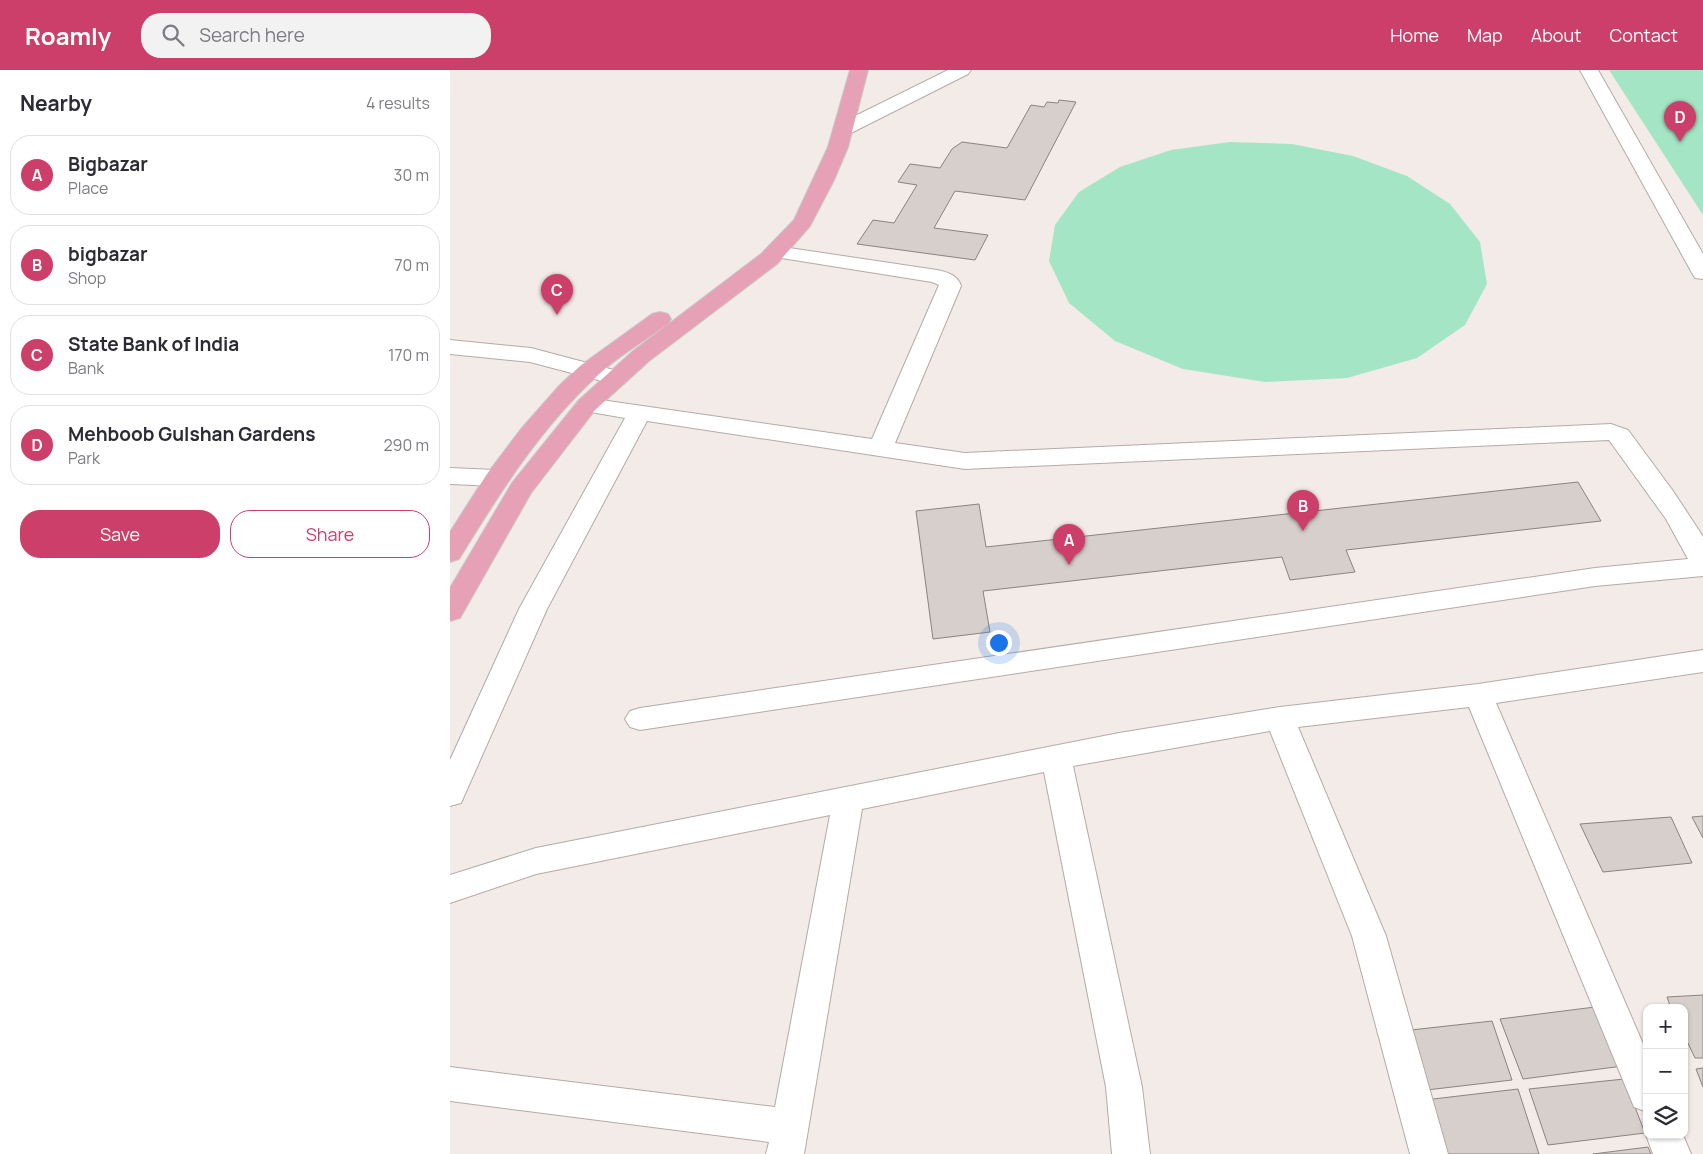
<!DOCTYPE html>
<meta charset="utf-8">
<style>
body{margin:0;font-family:Manrope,sans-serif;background:#f2f2f3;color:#2b2b33}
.controls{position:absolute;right:15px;bottom:15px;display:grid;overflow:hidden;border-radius:10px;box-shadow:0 1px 4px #0004}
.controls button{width:45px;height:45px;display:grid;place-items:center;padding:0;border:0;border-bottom:1px solid #e1e1e2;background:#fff;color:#2b2b33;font:25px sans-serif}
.you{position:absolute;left:548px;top:572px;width:18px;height:18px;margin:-12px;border:4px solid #fff;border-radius:50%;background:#1a73e8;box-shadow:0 0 0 8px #1a73e833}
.badge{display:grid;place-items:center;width:32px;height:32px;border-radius:50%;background:#cd3f6b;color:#fff;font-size:16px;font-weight:700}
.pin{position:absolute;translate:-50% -41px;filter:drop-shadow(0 1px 2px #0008)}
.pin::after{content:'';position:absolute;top:26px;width:18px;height:15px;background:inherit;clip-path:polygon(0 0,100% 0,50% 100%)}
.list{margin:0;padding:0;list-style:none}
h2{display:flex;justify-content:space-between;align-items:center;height:65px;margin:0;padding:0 20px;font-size:21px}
h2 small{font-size:16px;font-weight:400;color:#7c7c81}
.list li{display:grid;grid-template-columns:32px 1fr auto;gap:15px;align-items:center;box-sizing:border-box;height:80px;margin:0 10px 10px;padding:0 10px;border:1px solid #e1e1e2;border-radius:20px}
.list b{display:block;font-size:19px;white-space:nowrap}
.list p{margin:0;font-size:16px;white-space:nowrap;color:#7c7c81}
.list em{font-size:16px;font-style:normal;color:#7c7c81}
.actions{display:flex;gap:10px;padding:15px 20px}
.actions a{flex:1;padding:11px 0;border:1px solid #cd3f6b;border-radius:20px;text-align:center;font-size:18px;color:#cd3f6b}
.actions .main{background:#cd3f6b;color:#fff}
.icon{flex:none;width:28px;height:28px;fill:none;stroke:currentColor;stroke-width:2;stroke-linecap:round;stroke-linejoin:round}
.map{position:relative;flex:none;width:1253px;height:1084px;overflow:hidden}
header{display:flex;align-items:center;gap:30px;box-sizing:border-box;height:70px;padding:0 25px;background:#cd3f6b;color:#fff}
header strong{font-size:24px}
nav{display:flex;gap:28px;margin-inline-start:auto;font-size:18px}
.search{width:350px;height:45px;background:#f2f2f3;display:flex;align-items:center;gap:12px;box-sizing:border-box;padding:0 18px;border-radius:20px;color:#7c7c81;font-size:19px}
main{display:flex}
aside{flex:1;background:#fff}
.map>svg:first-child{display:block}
</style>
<header>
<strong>Roamly</strong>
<div class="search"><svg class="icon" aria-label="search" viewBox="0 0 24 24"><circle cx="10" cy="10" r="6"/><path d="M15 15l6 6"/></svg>Search here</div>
<nav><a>Home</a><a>Map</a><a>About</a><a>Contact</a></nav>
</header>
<main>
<aside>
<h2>Nearby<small>4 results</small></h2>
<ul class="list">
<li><span class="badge">A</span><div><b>Bigbazar</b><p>Place</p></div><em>30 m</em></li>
<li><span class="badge">B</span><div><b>bigbazar</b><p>Shop</p></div><em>70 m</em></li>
<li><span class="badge">C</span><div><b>State Bank of India</b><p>Bank</p></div><em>170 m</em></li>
<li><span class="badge">D</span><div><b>Mehboob Gulshan Gardens</b><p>Park</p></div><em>290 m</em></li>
</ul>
<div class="actions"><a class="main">Save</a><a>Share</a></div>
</aside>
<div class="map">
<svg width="1253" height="1084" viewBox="0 0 1253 1084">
<rect width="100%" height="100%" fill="#f3ebe7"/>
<g fill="#a4e5c5">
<path d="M1159,0H1253V145Z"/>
<path d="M780,72L842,74L903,86L957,106L1000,134L1030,172L1037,214L1015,255L967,288L897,308L815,312L733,299L665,271L619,233L599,191L605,155L629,122L670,97L721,80Z"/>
</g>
<g fill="#d7cfcc" stroke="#8a8380">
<path d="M609,30L626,32L575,130L505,121L484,158L538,165L525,190L407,174L423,150L444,153L467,115L448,112L460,94L490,98L502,79L512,72L557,78L581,35L594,37L597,32L608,33Z"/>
<path d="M1128,412L1151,451L896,480L905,502L840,510L832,487L533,521L540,562L483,569L466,441L529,434L536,477Z"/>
<path d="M1253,746V768L1242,747Z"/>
<path d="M1221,747L1242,793L1153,802L1130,754Z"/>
<path d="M1253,925V988H1245L1234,965V938H1221L1217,927Z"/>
<path d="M1145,937L1173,996L1073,1009L1050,949Z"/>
<path d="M1042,951L1062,1010L968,1021L952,961Z"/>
<path d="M1253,998V1017L1246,999Z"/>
<path d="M1174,1009L1195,1063L1098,1075L1079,1019Z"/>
<path d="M1068,1019L1089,1084H989L975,1030Z"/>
<path d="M1198,1077L1201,1084H1143Z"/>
</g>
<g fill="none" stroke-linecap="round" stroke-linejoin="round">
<g stroke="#b3aba8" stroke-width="2">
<g id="minor">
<path d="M498,0H521L518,4L399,64L392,66L385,64L383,60L385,56Z"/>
<path d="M1130,0H1148L1253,184V209L1245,208L1242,203Z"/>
<path d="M326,176L487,200C497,202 508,205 511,216L445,373L515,383L1161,354L1178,360L1223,421L1248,459L1253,467V506L1145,516L190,660L180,657L175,649L180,641L190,638L1145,498L1238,489L1216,449L1159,370L515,399L197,351L97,539L15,724L11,733L0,736V690L69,539L175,348L129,340L125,335L129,330L137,328L422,369L489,215L482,212L319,186L315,182L319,178Z"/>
<path d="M0,270L81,278L175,303L179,308L175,313L167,315L80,292L0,284Z"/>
<path d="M0,398L46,400L55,402L59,408L55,414L46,416L0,414Z"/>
<path d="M1253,580V602L1046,633L1197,983V1042L1184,1037L1019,637L848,657L936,866L998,1084H960L902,866L820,661L623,696L692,1017L700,1084H662L656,1017L594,702L412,739L354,1084H316L319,1072L0,1031V997L325,1037L380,745L86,804L0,833V805L86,778L669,663L830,637L1028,614Z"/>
<path d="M1197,1062V1065H1233L1241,1084H1203L1196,1065Z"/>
</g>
</g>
<g stroke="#c9c9c8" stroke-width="2">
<g id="major">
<path d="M400,0H418L398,77L384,110L360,156L327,194L199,291L145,340L81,423L10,548L0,551V518L62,413L129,330L183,281L311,184L344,150L378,77Z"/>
<path d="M210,242L218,244L221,249L218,254C194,271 168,286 147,306C90,358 49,424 9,489L0,492V462L37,404L71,359L109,316L130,296L202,244Z"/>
</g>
</g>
<use href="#minor" fill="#fff" fill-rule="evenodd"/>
<use href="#major" fill="#e6a1b7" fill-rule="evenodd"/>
</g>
</svg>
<div class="controls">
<button>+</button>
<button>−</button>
<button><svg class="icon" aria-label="layers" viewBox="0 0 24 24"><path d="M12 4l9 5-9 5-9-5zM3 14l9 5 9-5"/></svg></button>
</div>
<div class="you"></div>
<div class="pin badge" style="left:619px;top:495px">A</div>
<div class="pin badge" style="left:853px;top:461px">B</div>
<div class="pin badge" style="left:107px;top:245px">C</div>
<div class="pin badge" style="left:1230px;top:72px">D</div>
</div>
</main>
